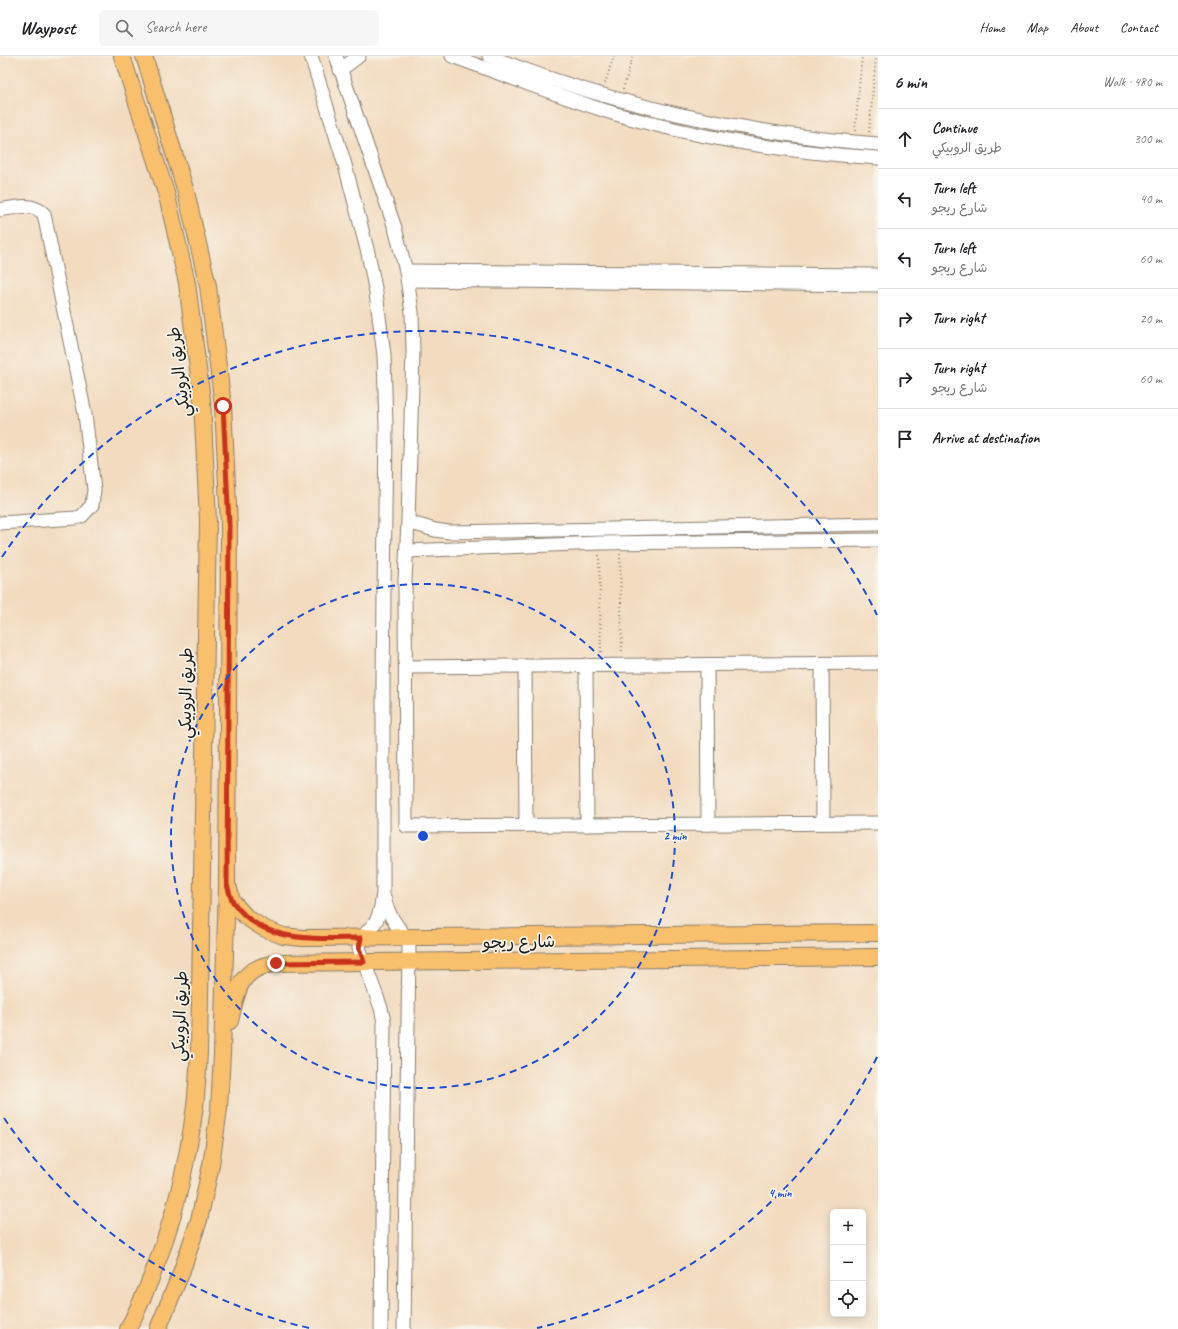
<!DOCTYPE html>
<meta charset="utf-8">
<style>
body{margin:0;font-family:Caveat,"Playpen Sans Arabic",sans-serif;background:#f6f6f6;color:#202124}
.controls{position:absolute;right:12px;bottom:12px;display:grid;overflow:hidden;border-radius:6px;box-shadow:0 2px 10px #0003}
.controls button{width:36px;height:36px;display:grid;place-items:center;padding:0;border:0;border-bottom:1px solid #e0e0e0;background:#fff;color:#202124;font:20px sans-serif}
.stop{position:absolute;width:12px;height:12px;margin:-9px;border:3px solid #c8321e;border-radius:50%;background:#fff}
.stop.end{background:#c8321e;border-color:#fff;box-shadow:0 1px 4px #0008}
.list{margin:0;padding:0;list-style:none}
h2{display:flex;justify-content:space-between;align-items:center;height:52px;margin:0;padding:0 16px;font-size:17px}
h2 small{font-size:13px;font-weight:400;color:#757577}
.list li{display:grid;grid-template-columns:26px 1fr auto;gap:12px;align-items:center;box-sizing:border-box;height:60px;padding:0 16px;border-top:1px solid #e0e0e0}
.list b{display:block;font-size:15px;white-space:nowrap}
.list p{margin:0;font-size:13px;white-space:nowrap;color:#757577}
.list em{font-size:13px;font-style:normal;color:#757577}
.icon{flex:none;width:22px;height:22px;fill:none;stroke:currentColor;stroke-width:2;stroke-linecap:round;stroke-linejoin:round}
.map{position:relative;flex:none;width:878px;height:1273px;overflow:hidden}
header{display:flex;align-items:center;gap:24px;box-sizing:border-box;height:56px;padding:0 20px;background:#fff;border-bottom:1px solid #e0e0e0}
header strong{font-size:19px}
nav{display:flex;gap:22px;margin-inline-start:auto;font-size:14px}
.search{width:280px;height:36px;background:#f6f6f6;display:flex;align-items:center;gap:10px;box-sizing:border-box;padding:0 14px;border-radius:6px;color:#757577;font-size:15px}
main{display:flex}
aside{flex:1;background:#fff}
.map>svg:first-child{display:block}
</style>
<header>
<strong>Waypost</strong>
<div class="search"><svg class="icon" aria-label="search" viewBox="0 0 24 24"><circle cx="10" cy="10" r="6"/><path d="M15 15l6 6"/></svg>Search here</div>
<nav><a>Home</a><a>Map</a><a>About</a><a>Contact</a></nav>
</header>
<main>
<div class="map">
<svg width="878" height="1273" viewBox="0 0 878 1273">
<rect width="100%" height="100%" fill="#f7f3e8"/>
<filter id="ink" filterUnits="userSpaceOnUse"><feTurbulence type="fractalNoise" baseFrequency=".025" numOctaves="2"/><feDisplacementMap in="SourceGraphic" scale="8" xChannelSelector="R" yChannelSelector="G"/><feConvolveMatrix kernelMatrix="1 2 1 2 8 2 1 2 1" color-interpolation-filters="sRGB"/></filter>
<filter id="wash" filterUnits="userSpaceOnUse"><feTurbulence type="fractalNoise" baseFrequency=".012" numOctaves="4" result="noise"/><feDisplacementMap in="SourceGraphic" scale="16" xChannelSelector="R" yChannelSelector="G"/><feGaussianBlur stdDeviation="0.9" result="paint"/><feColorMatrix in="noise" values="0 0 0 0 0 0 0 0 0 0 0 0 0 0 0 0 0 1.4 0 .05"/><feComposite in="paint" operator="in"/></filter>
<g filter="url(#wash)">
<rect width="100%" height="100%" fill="#f3dbbf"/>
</g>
<g filter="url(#ink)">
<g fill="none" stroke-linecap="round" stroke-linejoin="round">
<g stroke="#887c6e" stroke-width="15">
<g id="minor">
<path d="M311,0L345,109L368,197L376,237L384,299L386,370L383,624V837C382,846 381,855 377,863C371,875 360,878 359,892L381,952L384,966L381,1273"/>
<path d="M336,0L395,172L406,215L412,256L413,295L408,466L405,524L406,770L878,767"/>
<path d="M452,0C503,19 554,38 606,55C694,82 786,96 878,102"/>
<path d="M489,0C608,48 749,79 878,88"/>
<path d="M340,14L359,0"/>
<path d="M0,154C16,151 32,146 44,158L85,358L94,434L92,449L82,460L76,462L0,467"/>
<path d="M406,215L878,219"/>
<path d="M408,224L878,229"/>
<path d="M408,466L435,474L449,476L878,468"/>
<path d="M407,495L599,487L878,484"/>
<path d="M822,608L823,767"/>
<path d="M586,609L587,769"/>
<path d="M707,609L708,768"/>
<path d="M525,610L526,769"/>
<path d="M406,611L878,607"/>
<path d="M384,841C386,850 389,858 394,865C399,874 407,880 409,890L404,1273"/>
</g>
</g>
<g stroke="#887c6e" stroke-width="18">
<g id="major">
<path d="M122,0L167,140L187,227L202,344L208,464L199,996C198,1014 197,1032 195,1050C185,1127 163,1204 128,1273"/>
<path d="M144,0L186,136L208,230L223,350L229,469L227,829L222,998L219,1053L211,1109L199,1164L181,1217L158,1273"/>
<path d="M229,833L232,845L246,861L263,872L283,880L303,882L878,877"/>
<path d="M230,965C238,933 238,913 276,907L878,901"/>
</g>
</g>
<g stroke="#887c6e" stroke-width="2" stroke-dasharray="1 3" stroke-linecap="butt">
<path d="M605,27L614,0"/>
<path d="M623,33L633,0"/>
<path d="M855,75L862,0"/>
<path d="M869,76L876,0"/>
<path d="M620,498L622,598"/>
<path d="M599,499L601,598"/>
</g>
<use href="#minor" stroke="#fff" stroke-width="13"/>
<use href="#major" stroke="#f8bf6c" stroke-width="16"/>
</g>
</g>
<g fill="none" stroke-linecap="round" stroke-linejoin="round" filter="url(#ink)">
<path stroke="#c8321e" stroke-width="5" d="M223,350L229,469L227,829C229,834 230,842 233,846C263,889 315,882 361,882L359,892L364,906L276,907"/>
</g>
<g fill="none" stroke="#1d4ed8" stroke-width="2" stroke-dasharray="7 5">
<circle cx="423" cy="780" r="252"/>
<path d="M877 1001A505 505 0 0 1 537 1272M309 1272A505 505 0 0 1 2 1059M2 501A505 505 0 0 1 877 559"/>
</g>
<g text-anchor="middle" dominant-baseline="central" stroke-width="3.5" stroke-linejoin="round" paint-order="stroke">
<g font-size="17" fill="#1c1c1c" stroke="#f7f3e8">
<text transform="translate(179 316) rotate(-97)">طريق الروبيكي</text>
<text transform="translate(186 637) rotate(-89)">طريق الروبيكي</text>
<text transform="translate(519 886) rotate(-1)">شارع ريجو</text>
<text transform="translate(180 960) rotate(-88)">طريق الروبيكي</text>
</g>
</g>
<circle cx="423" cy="780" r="6" fill="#1d4ed8" stroke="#f7f3e8" stroke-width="2"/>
<g font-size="12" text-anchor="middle" font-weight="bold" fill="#1d4ed8" stroke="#f7f3e8" stroke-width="3.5" stroke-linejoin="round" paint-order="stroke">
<text x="675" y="784">2 min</text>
<text x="780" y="1141">4 min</text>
</g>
</svg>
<div class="controls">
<button>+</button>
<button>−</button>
<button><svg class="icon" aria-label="locate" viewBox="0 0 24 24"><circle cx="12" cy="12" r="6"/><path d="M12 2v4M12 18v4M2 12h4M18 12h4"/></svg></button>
</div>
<div class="stop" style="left:223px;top:350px"></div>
<div class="stop end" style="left:276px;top:907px"></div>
</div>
<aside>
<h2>6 min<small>Walk · 480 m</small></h2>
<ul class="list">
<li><svg class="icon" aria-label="ahead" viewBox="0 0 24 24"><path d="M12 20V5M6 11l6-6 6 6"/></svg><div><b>Continue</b><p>طريق الروبيكي</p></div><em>300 m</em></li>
<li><svg class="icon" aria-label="left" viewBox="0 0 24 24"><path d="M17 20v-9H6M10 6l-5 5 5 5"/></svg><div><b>Turn left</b><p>شارع ريجو</p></div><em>40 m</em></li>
<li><svg class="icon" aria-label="left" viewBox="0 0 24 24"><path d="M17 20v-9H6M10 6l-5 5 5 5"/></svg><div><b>Turn left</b><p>شارع ريجو</p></div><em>60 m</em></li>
<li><svg class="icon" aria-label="right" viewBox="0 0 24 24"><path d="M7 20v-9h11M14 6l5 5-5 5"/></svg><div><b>Turn right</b></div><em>20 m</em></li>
<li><svg class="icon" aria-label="right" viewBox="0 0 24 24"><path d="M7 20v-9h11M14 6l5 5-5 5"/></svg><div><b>Turn right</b><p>شارع ريجو</p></div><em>60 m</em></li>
<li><svg class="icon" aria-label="arrive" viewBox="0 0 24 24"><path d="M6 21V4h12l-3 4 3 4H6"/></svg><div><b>Arrive at destination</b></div></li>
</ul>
</aside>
</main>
